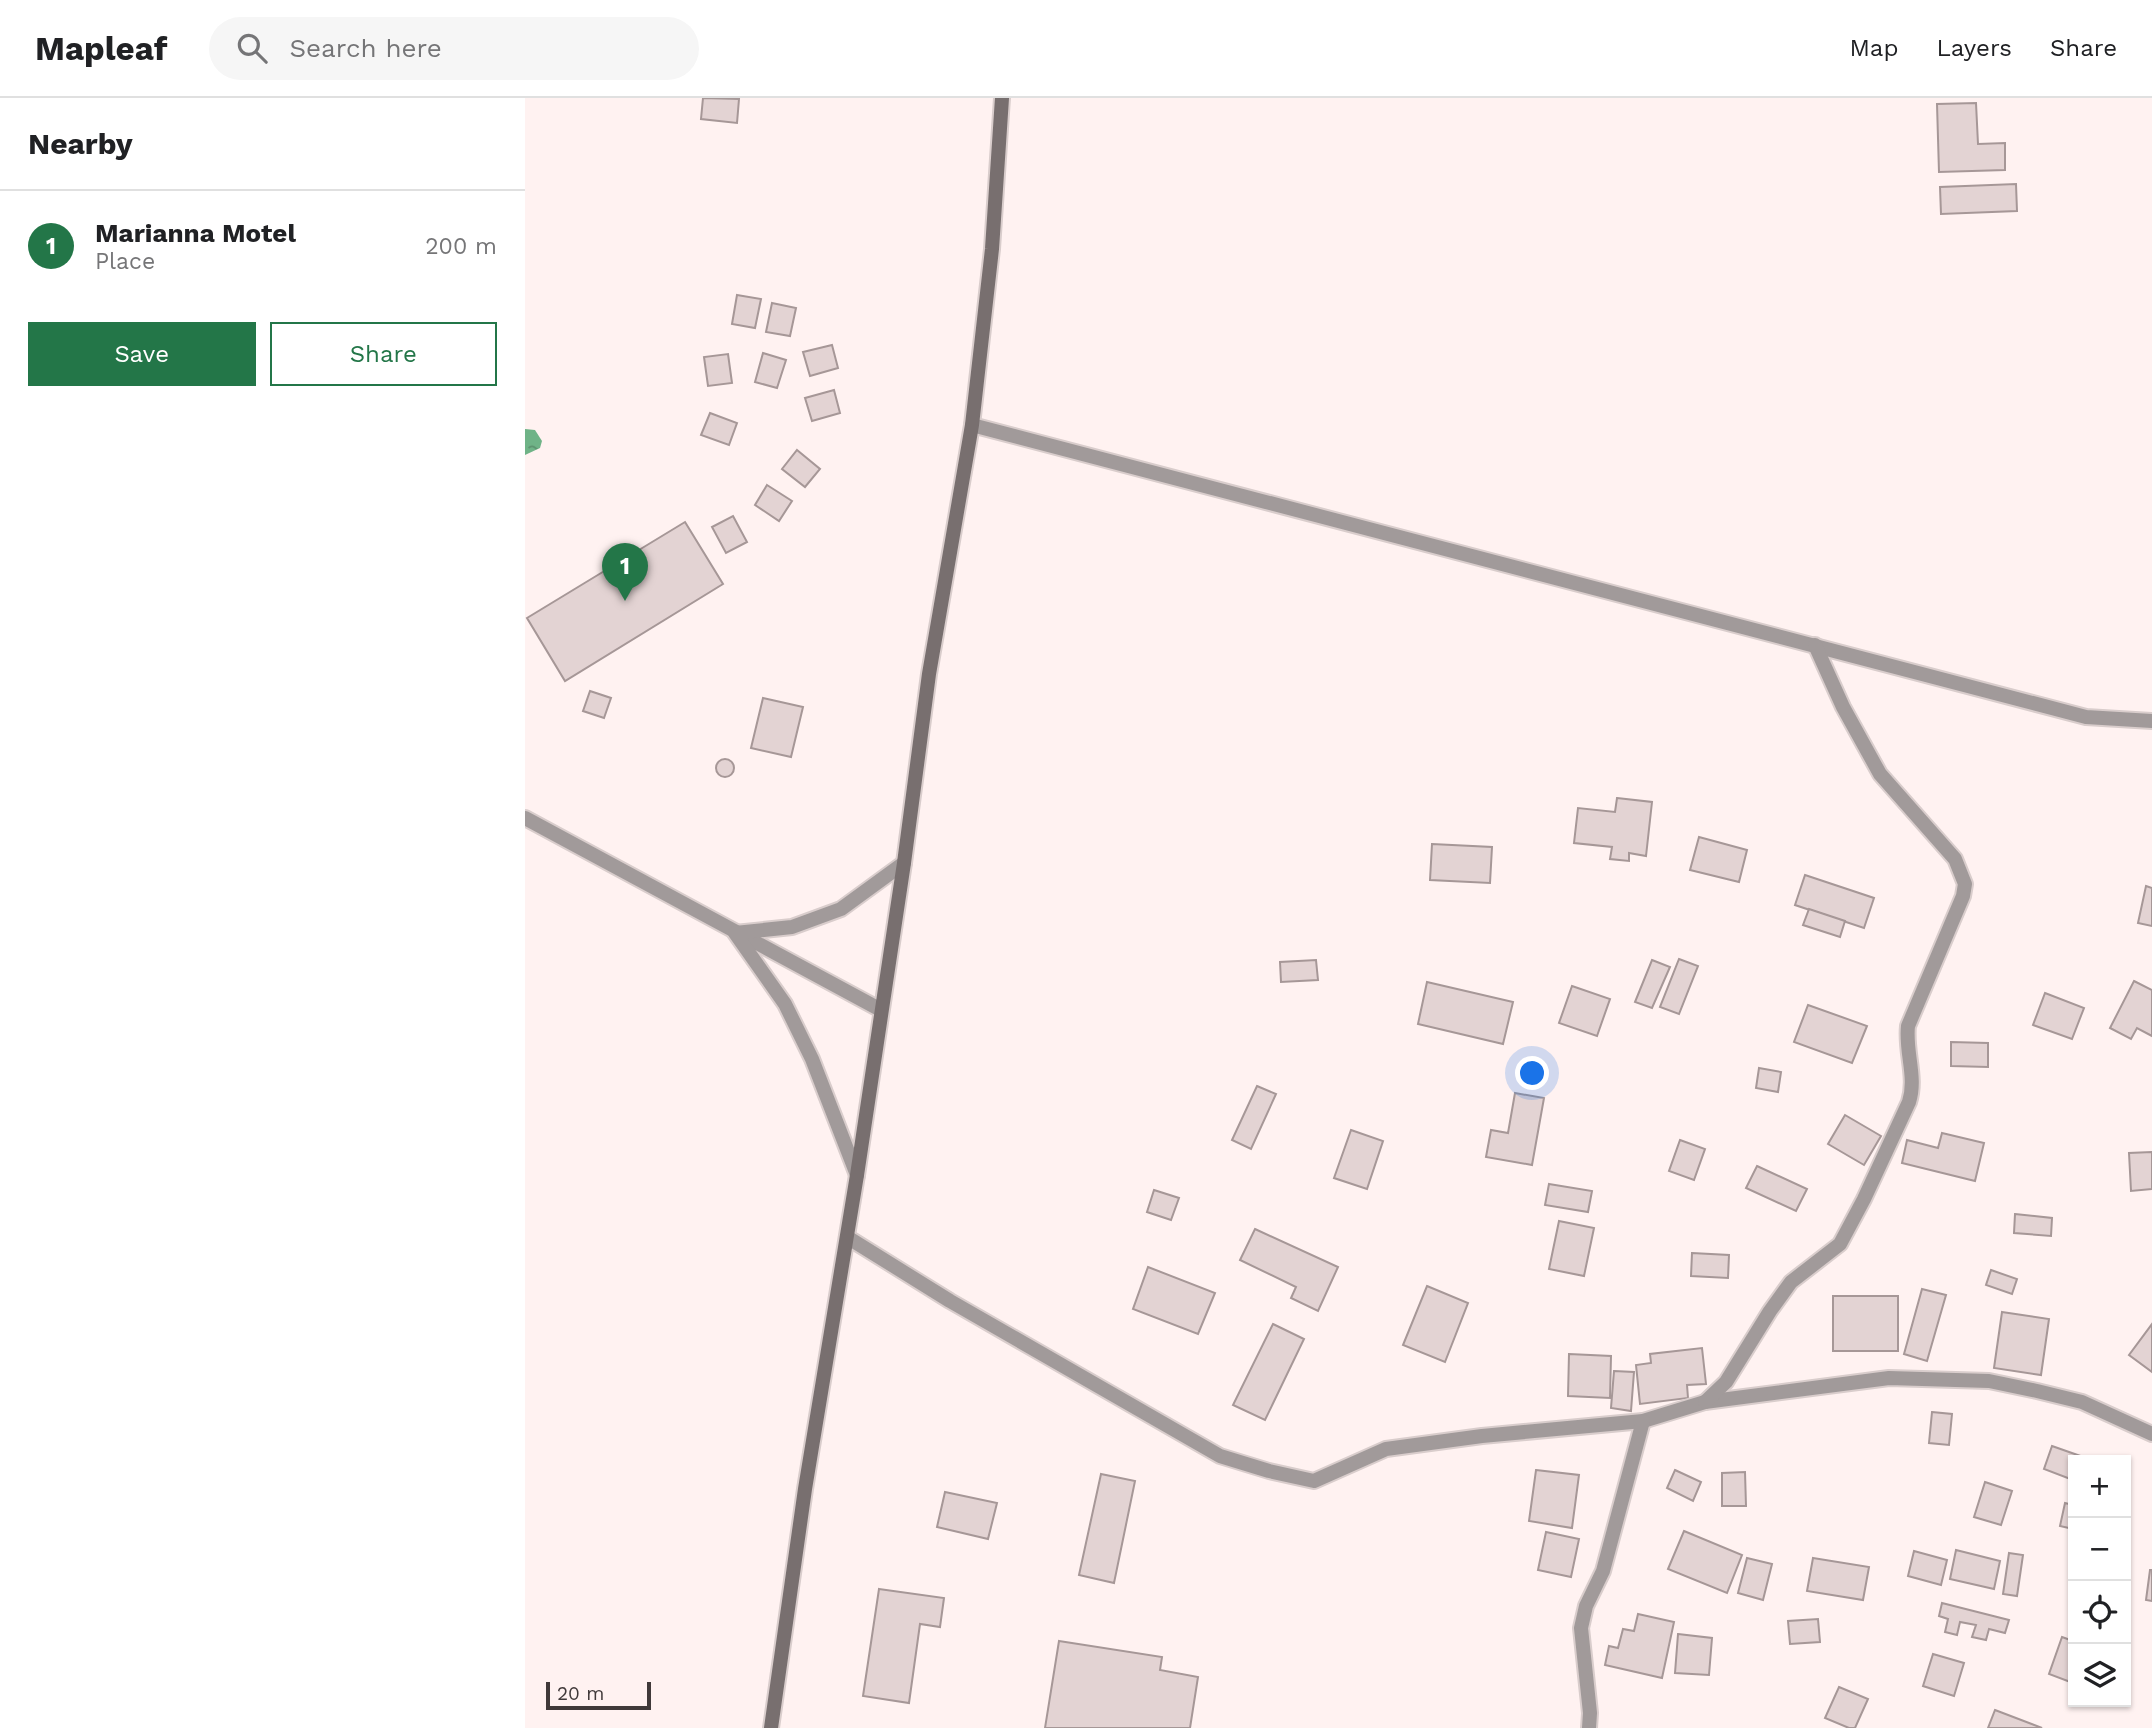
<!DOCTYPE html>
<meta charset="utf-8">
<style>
body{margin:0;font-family:"Work Sans",sans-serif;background:#f6f6f6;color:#202124}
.controls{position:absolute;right:21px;bottom:21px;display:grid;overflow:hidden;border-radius:0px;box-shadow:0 2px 5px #0004}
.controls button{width:63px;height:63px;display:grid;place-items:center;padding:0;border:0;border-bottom:2px solid #e0e0e0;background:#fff;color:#202124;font:35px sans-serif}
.scale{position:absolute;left:21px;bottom:18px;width:105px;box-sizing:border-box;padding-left:7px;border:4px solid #403939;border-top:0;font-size:19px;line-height:24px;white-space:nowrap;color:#403939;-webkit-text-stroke:5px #fff2f1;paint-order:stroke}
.you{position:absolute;left:1008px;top:976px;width:24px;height:24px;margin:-18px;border:5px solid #fff;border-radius:50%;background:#1a73e8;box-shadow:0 0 0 10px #1a73e833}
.badge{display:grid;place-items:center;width:46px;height:46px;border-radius:50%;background:#237648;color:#fff;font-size:23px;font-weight:700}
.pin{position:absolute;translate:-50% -58px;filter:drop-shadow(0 2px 4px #0008)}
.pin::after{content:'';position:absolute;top:37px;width:24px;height:21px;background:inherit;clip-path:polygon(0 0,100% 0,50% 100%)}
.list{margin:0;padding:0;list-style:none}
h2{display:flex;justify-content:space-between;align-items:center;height:91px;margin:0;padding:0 28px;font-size:30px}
h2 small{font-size:23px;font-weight:400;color:#757577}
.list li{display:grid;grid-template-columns:46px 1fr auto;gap:21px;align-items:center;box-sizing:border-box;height:112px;padding:0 28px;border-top:2px solid #e0e0e0}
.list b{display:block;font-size:26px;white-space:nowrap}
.list p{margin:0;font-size:23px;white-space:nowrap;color:#757577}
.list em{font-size:23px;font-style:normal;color:#757577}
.actions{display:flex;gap:14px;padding:21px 28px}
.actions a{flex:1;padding:16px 0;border:2px solid #237648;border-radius:0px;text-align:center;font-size:24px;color:#237648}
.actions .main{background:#237648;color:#fff}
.icon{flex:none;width:38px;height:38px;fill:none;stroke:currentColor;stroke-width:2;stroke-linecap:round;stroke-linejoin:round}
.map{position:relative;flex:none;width:1627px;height:1630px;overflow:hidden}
header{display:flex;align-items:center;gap:42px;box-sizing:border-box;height:98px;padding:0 35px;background:#fff;border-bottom:2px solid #e0e0e0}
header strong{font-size:33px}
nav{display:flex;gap:38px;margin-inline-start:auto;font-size:24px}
.search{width:490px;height:63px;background:#f6f6f6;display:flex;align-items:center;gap:18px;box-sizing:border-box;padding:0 24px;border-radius:38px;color:#757577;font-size:26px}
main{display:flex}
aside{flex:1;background:#fff}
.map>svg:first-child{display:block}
</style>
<header>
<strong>Mapleaf</strong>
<div class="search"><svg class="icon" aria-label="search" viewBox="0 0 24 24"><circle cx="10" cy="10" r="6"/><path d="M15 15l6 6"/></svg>Search here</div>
<nav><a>Map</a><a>Layers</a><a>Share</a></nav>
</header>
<main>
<aside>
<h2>Nearby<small></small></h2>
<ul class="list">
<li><span class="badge">1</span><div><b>Marianna Motel</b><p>Place</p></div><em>200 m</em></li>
</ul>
<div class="actions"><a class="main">Save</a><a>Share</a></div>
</aside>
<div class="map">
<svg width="1627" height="1630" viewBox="0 0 1627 1630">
<defs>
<pattern id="water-ripples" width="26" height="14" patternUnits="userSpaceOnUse" patternTransform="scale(1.75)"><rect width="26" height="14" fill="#6fb387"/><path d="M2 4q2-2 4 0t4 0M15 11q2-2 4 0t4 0" fill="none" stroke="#5d936f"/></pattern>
</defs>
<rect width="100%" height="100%" fill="#fff2f1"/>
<path fill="url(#water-ripples)" d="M0,331L10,332L17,343L15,350L0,357Z"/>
<g fill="#e3d3d3" stroke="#a69797" stroke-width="2">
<path d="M178,0L214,1L212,25L176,21Z"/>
<path d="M1451,5L1453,46L1480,45V72L1414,74L1412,6Z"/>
<path d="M1491,86L1492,113L1416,116L1415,89Z"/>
<path d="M212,197L236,201L230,230L207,226Z"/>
<path d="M247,205L271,210L265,238L241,234Z"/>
<path d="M307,247L313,270L285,278L278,254Z"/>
<path d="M238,255L261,262L252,290L230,284Z"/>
<path d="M203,256L207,285L183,288L179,259Z"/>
<path d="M309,292L315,315L287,323L280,300Z"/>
<path d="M185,315L212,325L204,347L176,337Z"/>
<path d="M272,352L295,371L280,389L257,371Z"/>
<path d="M242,387L267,403L254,423L230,407Z"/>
<path d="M208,418L222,444L201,455L187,429Z"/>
<path d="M160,424L198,486L40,583L2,520Z"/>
<path d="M65,593L86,600L79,620L58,613Z"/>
<path d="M238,600L278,609L266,659L226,650Z"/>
<circle cx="200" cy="670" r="9"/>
<path d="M1092,700L1127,704L1121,758L1104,755V763L1085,761L1087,749L1049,745L1053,710L1090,714Z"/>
<path d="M1174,739L1222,752L1214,784L1165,772Z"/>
<path d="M907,746L967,749L965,785L905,782Z"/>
<path d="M1280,777L1349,800L1339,830L1270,807Z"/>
<path d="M1621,788L1627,790V828L1613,825Z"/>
<path d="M1284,811L1320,823L1315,839L1278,827Z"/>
<path d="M1154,861L1173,868L1154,916L1135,909Z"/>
<path d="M791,862L793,882L756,884L755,864Z"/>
<path d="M1127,862L1145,869L1127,910L1110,904Z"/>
<path d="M1609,883L1627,892V938L1612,930L1606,941L1585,930Z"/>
<path d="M902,884L988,904L978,946L893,926Z"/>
<path d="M1047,888L1085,901L1072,938L1034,925Z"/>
<path d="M1520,895L1559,910L1547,941L1508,927Z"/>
<path d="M1283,907L1342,928L1327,965L1269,944Z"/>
<path d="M1426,944L1463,945V969L1426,968Z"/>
<path d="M1234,970L1256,974L1253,994L1231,990Z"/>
<path d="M732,988L751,996L726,1051L707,1042Z"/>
<path d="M990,995L1019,1000L1007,1067L961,1059L966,1032L983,1035Z"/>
<path d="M1320,1017L1356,1038L1339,1067L1303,1046Z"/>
<path d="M826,1032L858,1043L842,1091L809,1080Z"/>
<path d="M1417,1035L1459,1045L1450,1083L1377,1065L1382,1042L1413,1050Z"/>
<path d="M1155,1042L1180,1051L1169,1082L1144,1073Z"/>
<path d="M1627,1054V1091L1606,1093L1604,1055Z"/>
<path d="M1232,1068L1282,1091L1271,1113L1221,1090Z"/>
<path d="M1024,1086L1067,1093L1063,1114L1020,1107Z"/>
<path d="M629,1092L654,1100L646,1122L622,1114Z"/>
<path d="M1490,1116L1527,1120L1526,1138L1489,1135Z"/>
<path d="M1034,1123L1069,1130L1059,1178L1024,1171Z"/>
<path d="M730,1131L813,1169L793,1213L766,1200L771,1189L715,1162Z"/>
<path d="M1167,1155L1204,1157L1203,1180L1166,1178Z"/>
<path d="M623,1169L690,1195L673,1236L608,1211Z"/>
<path d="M1466,1172L1492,1181L1487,1196L1461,1187Z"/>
<path d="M902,1188L943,1205L920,1264L878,1247Z"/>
<path d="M1397,1191L1421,1197L1402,1263L1379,1256Z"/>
<rect x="1308" y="1198" width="65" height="55"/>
<path d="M1477,1214L1524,1221L1516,1277L1469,1270Z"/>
<path d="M748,1226L779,1241L740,1322L708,1307Z"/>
<path d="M1627,1226V1274L1604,1257Z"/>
<path d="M1177,1250L1181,1286L1162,1287L1163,1300L1115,1306L1111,1267L1126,1265L1125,1256Z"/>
<path d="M1044,1256L1086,1258L1085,1300L1043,1298Z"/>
<path d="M1089,1273L1109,1274L1106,1313L1086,1310Z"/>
<path d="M1407,1314L1427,1316L1424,1347L1404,1345Z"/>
<path d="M1527,1348L1564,1361L1548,1362V1382L1519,1371Z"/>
<path d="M1011,1372L1054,1377L1047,1430L1004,1423Z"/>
<path d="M1150,1372L1176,1384L1168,1403L1142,1390Z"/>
<path d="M1220,1374L1221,1408H1197V1375Z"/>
<path d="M576,1376L610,1383L589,1485L554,1477Z"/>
<path d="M1460,1384L1487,1393L1476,1427L1449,1419Z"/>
<path d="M420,1394L472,1405L463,1441L412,1429Z"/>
<path d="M1540,1405L1548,1407V1431L1535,1428Z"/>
<path d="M1159,1433L1217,1457L1202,1495L1143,1471Z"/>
<path d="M1021,1434L1054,1441L1046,1479L1013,1472Z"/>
<path d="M1431,1452L1475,1463L1469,1491L1425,1481Z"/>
<path d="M1389,1453L1422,1462L1416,1487L1383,1478Z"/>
<path d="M1484,1455L1498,1457L1492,1498L1478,1496Z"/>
<path d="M1222,1460L1247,1466L1238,1502L1213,1495Z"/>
<path d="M1288,1460L1344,1469L1338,1502L1282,1493Z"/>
<path d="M1625,1472H1627V1503L1621,1502Z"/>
<path d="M354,1491L419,1500L415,1529L395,1526L384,1605L338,1598Z"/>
<path d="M1417,1505L1484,1522L1480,1535L1464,1531L1461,1542L1447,1539L1451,1527L1435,1524L1432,1537L1420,1534L1423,1521L1414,1518Z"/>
<path d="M1113,1516L1149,1524L1137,1580L1080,1567L1084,1548L1093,1550L1098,1531L1109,1533Z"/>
<path d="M1293,1521L1295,1544L1265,1546L1263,1523Z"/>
<path d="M1153,1536L1187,1540L1184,1577L1150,1575Z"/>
<path d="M1537,1539L1548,1543V1585L1524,1576Z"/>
<path d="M534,1543L637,1559L635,1572L673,1579L665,1630H520Z"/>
<path d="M1408,1556L1439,1565L1429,1598L1398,1588Z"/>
<path d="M1314,1589L1343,1601L1330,1630H1324L1300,1620Z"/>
<path d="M1470,1612L1517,1630H1463Z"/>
</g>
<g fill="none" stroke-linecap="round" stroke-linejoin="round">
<g stroke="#d9cdcc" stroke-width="18">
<g id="minor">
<path d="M447,327L1561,619L1627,623"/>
<path d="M0,720L356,912"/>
<path d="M322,1139L425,1203L695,1358L744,1373L789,1383L861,1351L957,1338L1118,1323L1180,1304L1364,1280L1464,1283L1512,1293L1557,1304L1627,1336"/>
<path d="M1180,1304L1201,1284L1245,1213L1266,1184L1315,1146L1339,1101L1384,1004C1392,979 1380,954 1383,928L1438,798L1440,786L1430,761L1355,676L1318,609L1290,547"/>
<path d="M1064,1630L1065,1615L1056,1530L1061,1508L1078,1473L1118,1323"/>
</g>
</g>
<g stroke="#d9cdcc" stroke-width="18">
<path id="tertiary" d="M332,1077L287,961L260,906L210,835L267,829L316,811L379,765"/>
</g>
<g stroke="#d9cdcc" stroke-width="18">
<path id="secondary" d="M246,1630L280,1391L332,1077L379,765L404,576L447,327L467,151L477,0"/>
</g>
<use href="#minor" stroke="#a19a9a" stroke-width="14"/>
<use href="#tertiary" stroke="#a19a9a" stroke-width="14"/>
<use href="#secondary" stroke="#786f6f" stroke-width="14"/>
</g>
</svg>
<div class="controls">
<button>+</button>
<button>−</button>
<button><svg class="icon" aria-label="locate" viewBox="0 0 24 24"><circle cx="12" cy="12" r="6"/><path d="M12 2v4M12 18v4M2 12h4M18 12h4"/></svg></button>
<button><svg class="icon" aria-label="layers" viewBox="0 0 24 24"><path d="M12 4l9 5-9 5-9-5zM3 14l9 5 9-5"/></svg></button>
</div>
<div class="scale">20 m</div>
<div class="you"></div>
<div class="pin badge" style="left:100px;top:503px">1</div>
</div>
</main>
